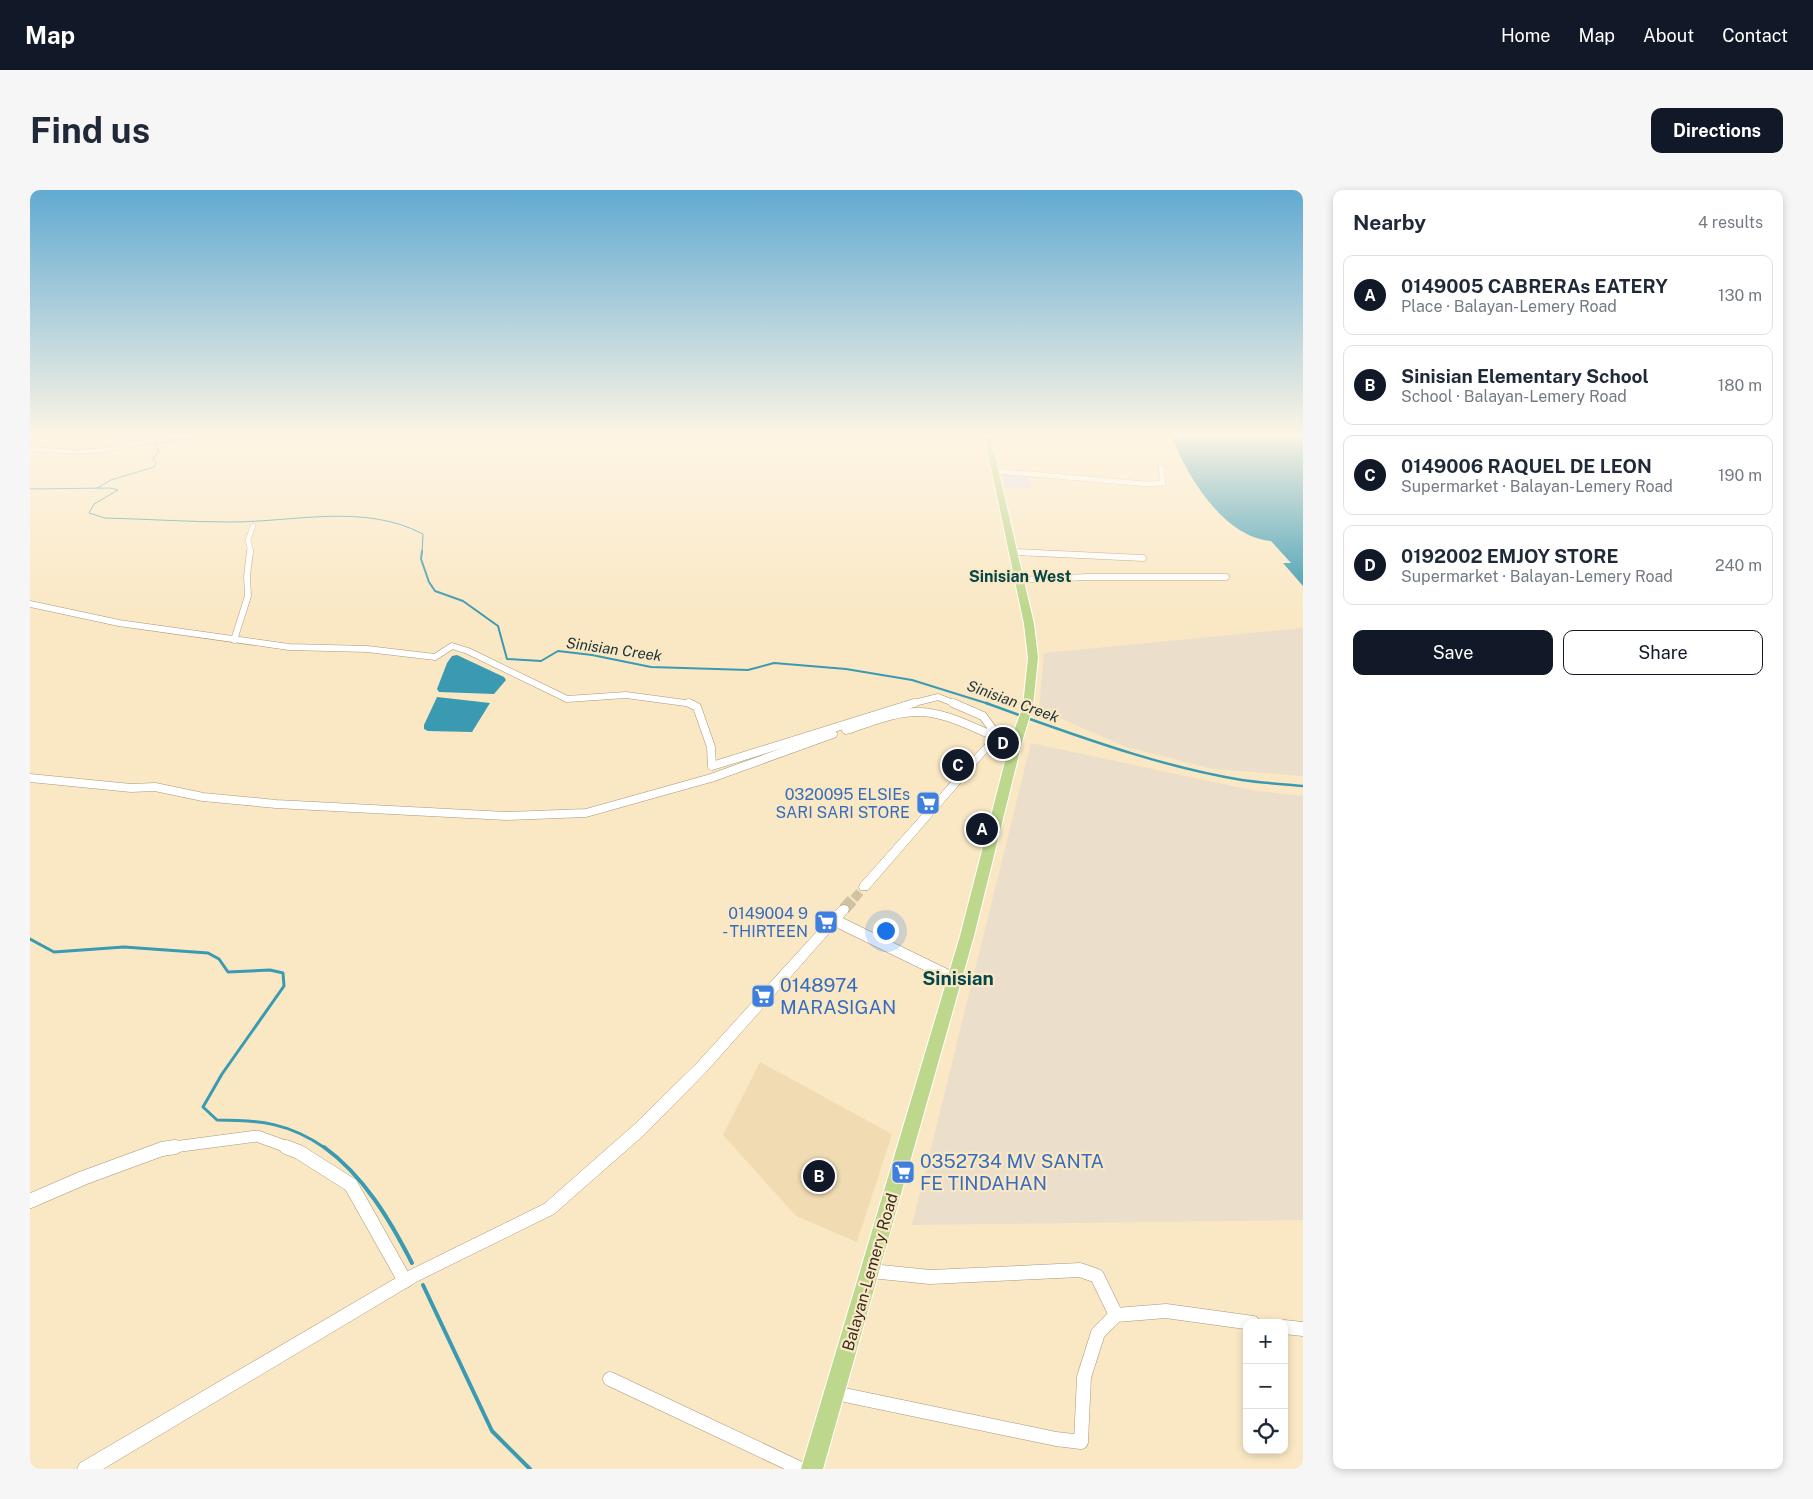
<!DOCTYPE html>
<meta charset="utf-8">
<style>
body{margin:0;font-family:"Public Sans",sans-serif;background:#f6f6f7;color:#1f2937}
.controls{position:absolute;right:15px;bottom:15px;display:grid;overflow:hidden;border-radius:10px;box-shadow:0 2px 8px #0003}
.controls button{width:45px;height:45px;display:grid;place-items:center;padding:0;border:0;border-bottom:1px solid #e0e1e3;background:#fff;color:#1f2937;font:25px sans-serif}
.you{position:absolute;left:855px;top:740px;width:18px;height:18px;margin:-12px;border:4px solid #fff;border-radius:50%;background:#1a73e8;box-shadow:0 0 0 8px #1a73e833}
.badge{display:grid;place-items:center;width:32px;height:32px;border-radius:50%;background:#111827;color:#fff;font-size:16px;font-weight:700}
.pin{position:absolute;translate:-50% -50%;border:2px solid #fff;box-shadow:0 1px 5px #0006}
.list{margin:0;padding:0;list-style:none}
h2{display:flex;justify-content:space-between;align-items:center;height:65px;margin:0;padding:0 20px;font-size:21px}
h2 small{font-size:16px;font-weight:400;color:#747a83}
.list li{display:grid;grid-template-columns:32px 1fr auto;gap:15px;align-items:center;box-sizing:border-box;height:80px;margin:0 10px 10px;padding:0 10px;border:1px solid #e0e1e3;border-radius:10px}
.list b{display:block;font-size:19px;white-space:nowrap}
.list p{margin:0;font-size:16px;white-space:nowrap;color:#747a83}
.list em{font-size:16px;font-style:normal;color:#747a83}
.actions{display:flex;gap:10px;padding:15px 20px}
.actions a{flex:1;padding:11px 0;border:1px solid #111827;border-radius:10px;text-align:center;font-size:18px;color:#111827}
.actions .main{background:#111827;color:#fff}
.icon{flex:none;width:28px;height:28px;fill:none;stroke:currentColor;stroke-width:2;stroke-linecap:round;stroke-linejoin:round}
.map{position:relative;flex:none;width:1273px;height:1279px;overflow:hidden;border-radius:10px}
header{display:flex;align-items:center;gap:30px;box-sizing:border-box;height:70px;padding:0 25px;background:#111827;color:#fff}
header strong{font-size:24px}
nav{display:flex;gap:28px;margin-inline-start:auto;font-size:18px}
.intro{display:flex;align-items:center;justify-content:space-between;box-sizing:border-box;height:120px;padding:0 30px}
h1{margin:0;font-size:35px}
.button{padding:12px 22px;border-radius:10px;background:#111827;color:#fff;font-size:18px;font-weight:700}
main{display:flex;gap:30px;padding:0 30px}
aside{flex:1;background:#fff;border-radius:10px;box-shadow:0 2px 8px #0003}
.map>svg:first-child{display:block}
</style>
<header>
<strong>Map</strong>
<nav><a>Home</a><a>Map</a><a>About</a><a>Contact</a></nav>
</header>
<div class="intro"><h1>Find us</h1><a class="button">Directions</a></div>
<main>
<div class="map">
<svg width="1273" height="1279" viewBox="0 0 1273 1279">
<rect width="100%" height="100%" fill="#fae8c5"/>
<path fill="#e5dbf0" d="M972,283L998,285L1002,299L974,297Z"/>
<g fill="#ebdeca">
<path d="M1273,438V586L1183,579L1096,557L1009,519L1014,463Z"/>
<path d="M1001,553L1221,600L1273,606V1030L882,1035Z"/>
</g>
<path fill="#f1dbb3" d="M730,872L862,944L827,1052L766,1026L693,945Z"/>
<g fill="#3a9ab2">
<path d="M1141,244H1273V396L1253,373H1261L1241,351C1193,347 1156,285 1141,244Z"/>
<path d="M427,465L474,487L476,490L464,504L409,502L407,499L417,473L422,466Z"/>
<path d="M407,507L460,513L442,542L398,541L394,539V535Z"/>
</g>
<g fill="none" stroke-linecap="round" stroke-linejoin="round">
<g stroke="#3a9ab2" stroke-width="1">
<path d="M67,298L81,290L124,277L126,273L123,269L129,261L125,254L156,249L160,244"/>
<path d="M0,299L80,298L88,300L64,314L59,323L75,328C117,329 159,332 201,332C264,332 334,313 393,344L392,363"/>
</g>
<path stroke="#3a9ab2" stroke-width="2" d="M392,361L391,369L399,392L405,401L433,411L468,436L477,469L511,471L528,461L562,465L621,477L718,480L744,473L816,479L882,490L959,514"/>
<g stroke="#3a9ab2" stroke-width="2.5">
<path d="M956,513L992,526"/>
<path d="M997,528C1067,553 1139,578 1212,590C1232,593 1253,594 1273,596"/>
</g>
<path stroke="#3a9ab2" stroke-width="3" d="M0,749L24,762L94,757L178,763L189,769L198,782L240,780L253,783L254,796L192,884L173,917L187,930C230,930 259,933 295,958"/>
<g stroke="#3a9ab2" stroke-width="4">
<path d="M294,957C334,986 360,1030 382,1073"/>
<path d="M393,1095L462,1241L500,1279"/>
</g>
<path stroke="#d2c2a4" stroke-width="9" stroke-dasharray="9 5" stroke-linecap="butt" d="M824,709L834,697"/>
<path stroke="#d2c2a4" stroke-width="12" stroke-dasharray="12 6" stroke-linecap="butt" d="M814,719L825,707"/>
<g stroke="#a99878" stroke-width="5.5">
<g id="minor-far4">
<path d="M966,281L1117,294L1133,293L1131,277"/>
<path d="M985,362L1000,363"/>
<path d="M221,363L218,350L223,336"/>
</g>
</g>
<g stroke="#a99878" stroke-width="7">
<g id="minor-far3">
<path d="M985,362L1113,368"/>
<path d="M989,390L1057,387H1196"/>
<path d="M0,414L89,433L259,457L337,459L405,467L422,456L438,461L537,509L596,505L663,514"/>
<path d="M204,450L218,406L217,386L220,361"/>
<path d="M880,514L908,507L926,514"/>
</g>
</g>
<g stroke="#a99878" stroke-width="9">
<g id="minor-far2">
<path d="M659,513L667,517L681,557L682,576L884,513"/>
<path d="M923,513L953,526L969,548"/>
<path d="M816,540C839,533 863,522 888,522C916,522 943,538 969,548"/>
<path d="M0,588L101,598L125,597L173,607L246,614L476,626L556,623L681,588L803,544"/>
</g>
</g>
<g stroke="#a99878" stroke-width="12">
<g id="minor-far1">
<path d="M804,730L925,789"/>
<path d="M136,958L227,946L260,958"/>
</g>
</g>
<g stroke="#a99878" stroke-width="15">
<g id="minor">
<path d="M256,957L269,962L321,995L375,1091"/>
<path d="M0,1011L53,988L132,959L145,957"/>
<path d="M841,1081L900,1087L1050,1080L1067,1086L1086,1125"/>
<path d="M1254,1137L1273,1139"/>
<path d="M580,1189L771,1279"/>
<path d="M805,1203L1026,1249L1051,1252L1054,1187L1068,1143L1086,1125L1136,1121L1223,1133"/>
</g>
</g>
<g stroke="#a99878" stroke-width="1">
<g id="tertiary">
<path d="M147,244H158L76,262L44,264L0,261V257L44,260L76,258Z"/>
<path d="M969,545L989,550L990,552L986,555L971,551L959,560L838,700H830L829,697L830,694L953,556Z"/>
<path d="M814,715L818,716L819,719L818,722L677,881L615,944L524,1024L388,1091L73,1279H47L50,1273L378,1081L514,1014L605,934L667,873L810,716Z"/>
</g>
</g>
<g stroke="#fff" stroke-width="2">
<path id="primary" d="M954,244H960L1004,434L1008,468L1003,516L992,552L944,746L793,1279H771L930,746L980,552L993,516L998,468L994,434Z"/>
</g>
<use href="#minor-far4" stroke="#fff" stroke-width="5"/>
<use href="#minor-far3" stroke="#fff" stroke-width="6"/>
<use href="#minor-far2" stroke="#fff" stroke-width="8"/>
<use href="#minor-far1" stroke="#fff" stroke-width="11"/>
<use href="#minor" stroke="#fff" stroke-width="14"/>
<use href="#tertiary" fill="#fff" fill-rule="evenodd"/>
<use href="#primary" fill="#bdd78c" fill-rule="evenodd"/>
</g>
<linearGradient id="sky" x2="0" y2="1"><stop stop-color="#62aad2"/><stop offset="0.58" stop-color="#fdf5e5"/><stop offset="1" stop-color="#fdf5e5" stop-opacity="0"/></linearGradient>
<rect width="1273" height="423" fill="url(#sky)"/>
<defs>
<g id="supermarket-square" transform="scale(1.25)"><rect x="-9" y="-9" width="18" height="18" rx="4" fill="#3f7fe0" stroke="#fae8c5"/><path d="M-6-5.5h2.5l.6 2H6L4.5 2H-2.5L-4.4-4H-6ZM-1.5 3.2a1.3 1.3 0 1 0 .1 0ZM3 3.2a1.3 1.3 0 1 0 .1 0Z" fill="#fff"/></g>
</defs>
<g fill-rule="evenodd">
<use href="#supermarket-square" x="898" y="613"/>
<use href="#supermarket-square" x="796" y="732"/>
<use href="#supermarket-square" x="733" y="806"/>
<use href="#supermarket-square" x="873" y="982"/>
</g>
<g text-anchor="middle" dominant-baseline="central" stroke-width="4.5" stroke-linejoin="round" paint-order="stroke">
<g font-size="15" font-style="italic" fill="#1c3238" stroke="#fae8c5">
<text transform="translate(584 459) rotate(8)">Sinisian Creek</text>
<text transform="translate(983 511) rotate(20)">Sinisian Creek</text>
</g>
<g font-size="16" font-weight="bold" fill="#04474a" stroke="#fae8c5">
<text x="990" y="386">Sinisian West</text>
</g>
<g font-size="16" fill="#366cbe" stroke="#fae8c5" text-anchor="end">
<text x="880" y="604">0320095 ELSIEs<tspan x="880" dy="18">SARI SARI STORE</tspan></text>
<text x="778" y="723">0149004 9<tspan x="778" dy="18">- THIRTEEN</tspan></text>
</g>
<g font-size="16" fill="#332c1f" stroke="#fae8c5">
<text transform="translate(840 1082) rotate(-74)">Balayan-Lemery Road</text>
</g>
<g font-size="19" font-weight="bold" fill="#04474a" stroke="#fae8c5">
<text x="928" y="788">Sinisian</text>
</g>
<g font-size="19" fill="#366cbe" stroke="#fae8c5" text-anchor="start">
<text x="750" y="795">0148974<tspan x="750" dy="22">MARASIGAN</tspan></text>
<text x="890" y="971">0352734 MV SANTA<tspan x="890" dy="22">FE TINDAHAN</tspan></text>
</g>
</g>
</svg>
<div class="controls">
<button>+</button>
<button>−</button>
<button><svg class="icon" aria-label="locate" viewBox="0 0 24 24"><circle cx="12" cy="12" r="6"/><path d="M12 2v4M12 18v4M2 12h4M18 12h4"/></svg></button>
</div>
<div class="you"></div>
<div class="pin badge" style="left:952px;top:639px">A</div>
<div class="pin badge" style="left:789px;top:986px">B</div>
<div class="pin badge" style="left:928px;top:575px">C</div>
<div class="pin badge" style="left:973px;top:553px">D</div>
</div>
<aside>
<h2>Nearby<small>4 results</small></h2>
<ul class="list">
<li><span class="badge">A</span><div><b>0149005 CABRERAs EATERY</b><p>Place · Balayan-Lemery Road</p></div><em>130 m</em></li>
<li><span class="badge">B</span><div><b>Sinisian Elementary School</b><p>School · Balayan-Lemery Road</p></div><em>180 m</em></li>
<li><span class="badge">C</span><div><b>0149006 RAQUEL DE LEON</b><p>Supermarket · Balayan-Lemery Road</p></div><em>190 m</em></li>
<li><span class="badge">D</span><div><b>0192002 EMJOY STORE</b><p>Supermarket · Balayan-Lemery Road</p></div><em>240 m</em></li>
</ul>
<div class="actions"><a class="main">Save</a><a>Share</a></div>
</aside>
</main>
